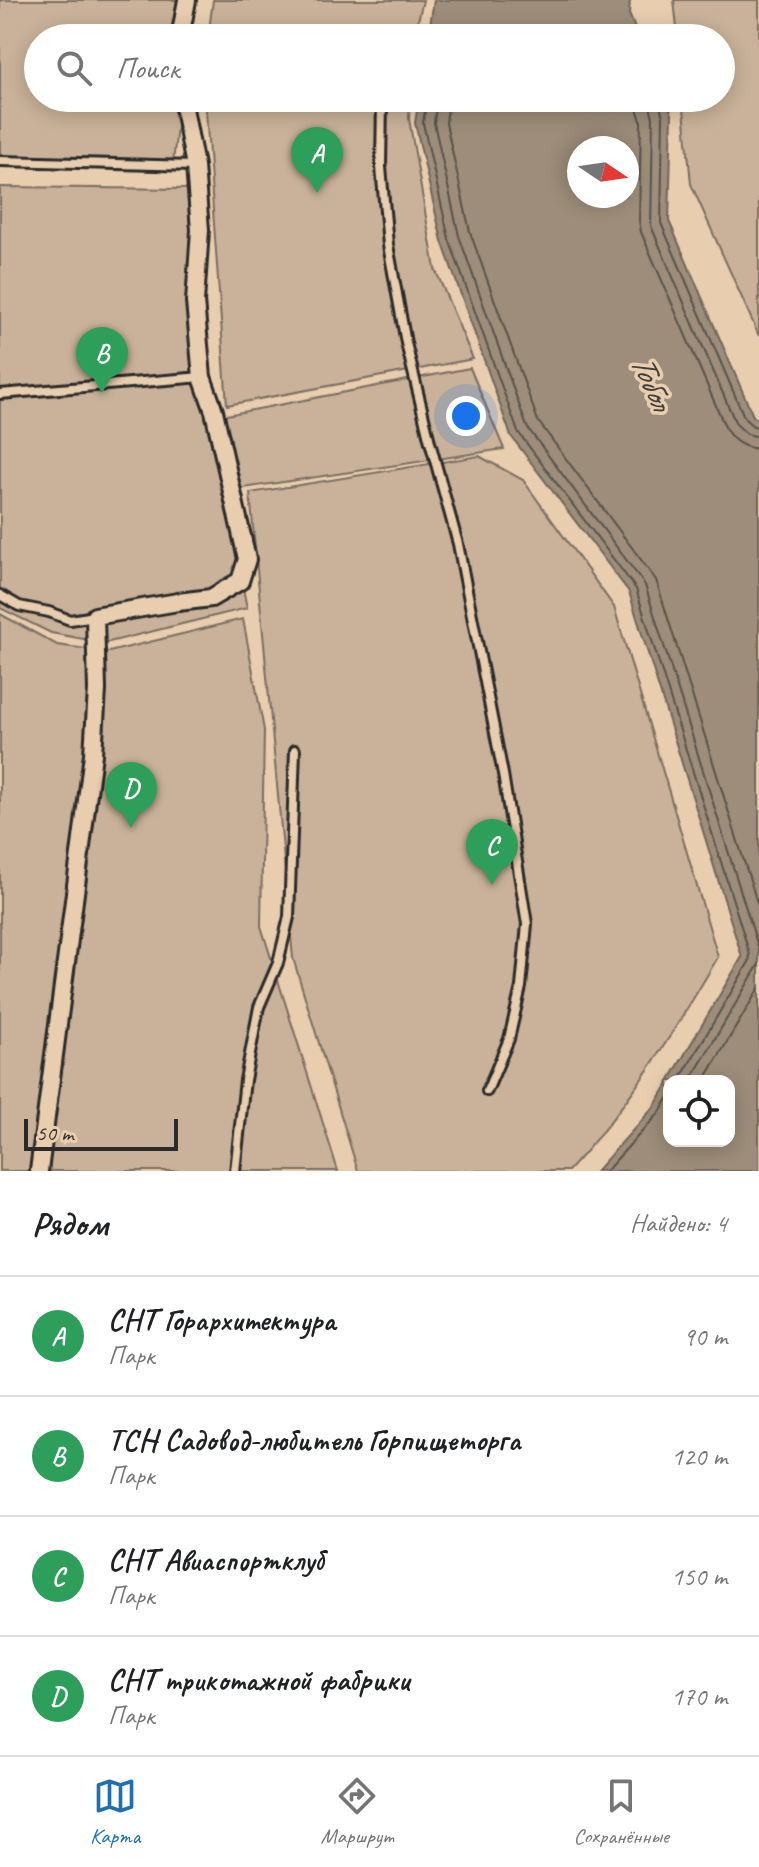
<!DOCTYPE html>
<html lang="ru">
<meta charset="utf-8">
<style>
body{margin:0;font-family:Caveat,sans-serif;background:#f6f6f6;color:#202124}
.controls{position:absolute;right:24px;bottom:24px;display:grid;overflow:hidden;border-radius:16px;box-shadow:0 4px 20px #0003}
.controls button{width:72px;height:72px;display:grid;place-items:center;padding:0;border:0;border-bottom:2px solid #e0e0e0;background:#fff;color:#202124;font:40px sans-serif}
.compass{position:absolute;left:567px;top:136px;width:72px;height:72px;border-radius:50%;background:#fff;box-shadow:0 4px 20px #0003;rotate:103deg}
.scale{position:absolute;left:24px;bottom:20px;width:154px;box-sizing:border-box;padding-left:8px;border:4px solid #2b2b2b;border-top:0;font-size:22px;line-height:28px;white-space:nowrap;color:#2b2b2b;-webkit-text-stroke:6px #e8cdaf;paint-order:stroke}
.you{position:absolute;left:466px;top:416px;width:28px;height:28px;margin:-20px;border:6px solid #fff;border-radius:50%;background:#1a73e8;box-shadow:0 0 0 12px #1a73e833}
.badge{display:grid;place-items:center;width:52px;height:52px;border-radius:50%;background:#1f6fb2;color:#fff;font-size:26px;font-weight:700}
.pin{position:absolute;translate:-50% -66px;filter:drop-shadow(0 2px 4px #0008)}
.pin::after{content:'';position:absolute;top:42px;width:28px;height:24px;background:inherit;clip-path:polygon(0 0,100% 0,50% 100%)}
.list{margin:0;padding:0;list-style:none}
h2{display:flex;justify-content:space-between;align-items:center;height:104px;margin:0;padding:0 32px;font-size:34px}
h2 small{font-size:26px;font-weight:400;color:#757577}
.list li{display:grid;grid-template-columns:52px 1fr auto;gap:24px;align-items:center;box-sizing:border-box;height:120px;padding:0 32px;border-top:2px solid #e0e0e0}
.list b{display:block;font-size:30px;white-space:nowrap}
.list p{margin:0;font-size:26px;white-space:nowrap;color:#757577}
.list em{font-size:26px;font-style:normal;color:#757577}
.icon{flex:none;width:44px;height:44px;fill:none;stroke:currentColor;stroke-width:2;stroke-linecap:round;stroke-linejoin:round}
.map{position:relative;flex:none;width:759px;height:1171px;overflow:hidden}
.search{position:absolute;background:#fff;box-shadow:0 4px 20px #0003;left:24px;right:24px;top:24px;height:88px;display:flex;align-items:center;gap:20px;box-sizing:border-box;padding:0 28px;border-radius:44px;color:#757577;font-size:30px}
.sheet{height:584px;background:#fff}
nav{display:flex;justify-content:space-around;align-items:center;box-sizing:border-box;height:112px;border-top:2px solid #e0e0e0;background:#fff;font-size:22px;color:#757577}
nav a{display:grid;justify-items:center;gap:4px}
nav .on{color:#1f6fb2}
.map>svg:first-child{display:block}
</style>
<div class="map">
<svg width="759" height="1171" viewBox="0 0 759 1171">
<rect width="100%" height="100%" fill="#e8cdaf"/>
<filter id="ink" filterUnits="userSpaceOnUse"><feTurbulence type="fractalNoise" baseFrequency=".0125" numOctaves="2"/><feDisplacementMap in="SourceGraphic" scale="16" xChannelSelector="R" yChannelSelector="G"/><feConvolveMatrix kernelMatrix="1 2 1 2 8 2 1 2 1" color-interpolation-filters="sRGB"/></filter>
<g filter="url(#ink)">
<g fill="#c9b299" stroke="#7a6e62" stroke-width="2">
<path d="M0,0H190L186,38H38V98H180L173,163L0,156Z"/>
<path d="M213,0H423L414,38H208Z"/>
<path d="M674,0H759V336L691,184L683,98H721V38H678Z"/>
<path d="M205,98H410L409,119L435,269L473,359L227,405Z"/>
<path d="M0,187L187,189L206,419L470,368L504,449L223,491L247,608L105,643L51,633L0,608Z"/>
<path d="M479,456L523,480L614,607L718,957C674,1032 628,1107 568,1171H358L293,958L250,493Z"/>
<path d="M0,614L57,645L109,652L243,619L264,730L261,926L338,1171H0Z"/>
</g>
<g fill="#9d8d7a" stroke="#6f665a" stroke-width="2" fill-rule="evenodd">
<path d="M434,0H630L629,14L639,38H428Z"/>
<path d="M419,98H665L672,114L669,221L753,416L759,421V1171H596L654,1107L669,1082V1141H729V1081H669L742,957L629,592L511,436L442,241L415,123ZM579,148H627V196H579Z"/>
</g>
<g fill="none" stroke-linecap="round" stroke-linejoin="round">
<g stroke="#59524b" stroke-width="2">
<path d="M427,98L423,123L449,239L518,432L636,589L750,955L749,962L679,1081"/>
<path d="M437,98L434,123L459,236L527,427L645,585L759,950"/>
<path d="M449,98L446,123L470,232L538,421L656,580L759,909"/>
<path d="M636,98L637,108L641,121L639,220L641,232L726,429C733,442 744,448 759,449"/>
<path d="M648,98L653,118L651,226L736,424L747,434L759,437"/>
<path d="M658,98L663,117L661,223L745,419L753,426L759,427"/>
<path d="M690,1081L759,964"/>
<path d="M704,1081L759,988"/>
<path d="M606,1171L660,1112L669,1097"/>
</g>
<g stroke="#2b2b2b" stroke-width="14">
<g id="service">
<path d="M382,98L381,167L388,245L406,343L430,442L458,544L503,774L527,924L521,987L509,1039L487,1091"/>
<path d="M0,161L195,166"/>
<path d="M0,394L202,377"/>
<path d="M0,595L19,606L49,612L70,620L95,616"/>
<path d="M235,1171L245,1080L259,1007L278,963L289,917L295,750"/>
</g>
</g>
<g stroke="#2b2b2b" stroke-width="22">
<g id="minor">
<path d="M180,38L187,0"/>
<path d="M39,1171L93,754L97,690L95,616L178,602L211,598L240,581L247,559L214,411L202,377L195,302L200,230L195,166L182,98"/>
</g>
</g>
<use href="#service" stroke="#e8cdaf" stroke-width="8"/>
<use href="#minor" stroke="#e8cdaf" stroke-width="16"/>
</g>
</g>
<g text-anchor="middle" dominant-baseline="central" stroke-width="7" stroke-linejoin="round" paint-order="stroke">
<g font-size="34" font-style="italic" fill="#423f3b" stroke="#e8cdaf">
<text transform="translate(652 381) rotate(66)">Тобол</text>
</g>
</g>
</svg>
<div class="controls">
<button><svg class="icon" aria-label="locate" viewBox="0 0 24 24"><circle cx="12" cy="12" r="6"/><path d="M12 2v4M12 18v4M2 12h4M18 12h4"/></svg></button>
</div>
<svg class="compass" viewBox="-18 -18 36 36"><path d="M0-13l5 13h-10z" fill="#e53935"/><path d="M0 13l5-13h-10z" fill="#757577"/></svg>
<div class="scale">50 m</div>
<div class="you"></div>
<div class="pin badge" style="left:317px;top:193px;background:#2e9e5b">A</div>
<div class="pin badge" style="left:102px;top:393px;background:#2e9e5b">B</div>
<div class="pin badge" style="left:492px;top:885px;background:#2e9e5b">C</div>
<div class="pin badge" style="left:131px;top:828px;background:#2e9e5b">D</div>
<div class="search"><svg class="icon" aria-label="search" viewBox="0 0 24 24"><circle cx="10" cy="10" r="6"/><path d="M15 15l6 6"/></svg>Поиск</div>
</div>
<section class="sheet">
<h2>Рядом<small>Найдено: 4</small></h2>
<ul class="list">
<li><span class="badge" style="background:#2e9e5b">A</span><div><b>СНТ Горархитектура</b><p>Парк</p></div><em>90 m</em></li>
<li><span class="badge" style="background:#2e9e5b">B</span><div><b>ТСН Садовод-любитель Горпищеторга</b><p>Парк</p></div><em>120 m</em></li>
<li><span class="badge" style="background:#2e9e5b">C</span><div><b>СНТ Авиаспортклуб</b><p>Парк</p></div><em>150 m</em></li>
<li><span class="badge" style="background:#2e9e5b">D</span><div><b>СНТ трикотажной фабрики</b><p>Парк</p></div><em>170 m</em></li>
</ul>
</section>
<nav>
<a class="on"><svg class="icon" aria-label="map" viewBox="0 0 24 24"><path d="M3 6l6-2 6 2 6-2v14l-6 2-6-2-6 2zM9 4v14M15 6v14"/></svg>Карта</a>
<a><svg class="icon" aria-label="directions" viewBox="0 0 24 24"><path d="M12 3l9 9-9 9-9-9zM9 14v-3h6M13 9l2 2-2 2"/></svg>Маршрут</a>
<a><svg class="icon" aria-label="saved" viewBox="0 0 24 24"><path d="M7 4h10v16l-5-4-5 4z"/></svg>Сохранённые</a>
</nav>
